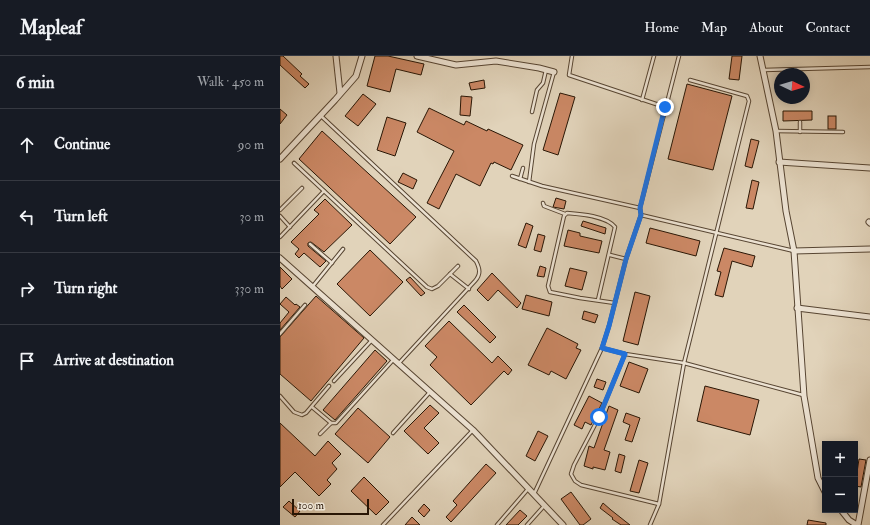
<!DOCTYPE html>
<meta charset="utf-8">
<style>
body{margin:0;font-family:"IM FELL Double Pica",serif;background:#20242c;color:#f1f3f6}
.controls{position:absolute;right:12px;bottom:12px;display:grid;overflow:hidden;border-radius:0px;box-shadow:0 2px 10px #0003}
.controls button{width:36px;height:36px;display:grid;place-items:center;padding:0;border:0;border-bottom:1px solid #363941;background:#171b24;color:#f1f3f6;font:20px sans-serif}
.compass{position:absolute;left:494px;top:12px;width:36px;height:36px;border-radius:50%;background:#171b24;box-shadow:0 2px 10px #0003;rotate:94deg}
.scale{position:absolute;left:12px;bottom:10px;width:77px;box-sizing:border-box;padding-left:4px;border:2px solid #291605;border-top:0;font-size:11px;line-height:14px;white-space:nowrap;color:#291605;-webkit-text-stroke:3px #ece2d2;paint-order:stroke}
.stop{position:absolute;width:12px;height:12px;margin:-9px;border:3px solid #1a73e8;border-radius:50%;background:#fff}
.stop.end{background:#1a73e8;border-color:#fff;box-shadow:0 1px 4px #0008}
.list{margin:0;padding:0;list-style:none}
h2{display:flex;justify-content:space-between;align-items:center;height:52px;margin:0;padding:0 16px;font-size:17px}
h2 small{font-size:13px;font-weight:400;color:#9ea1a6}
.list li{display:grid;grid-template-columns:26px 1fr auto;gap:12px;align-items:center;box-sizing:border-box;height:72px;padding:0 16px;border-top:1px solid #363941}
.list b{display:block;font-size:15px;white-space:nowrap}
.list em{font-size:13px;font-style:normal;color:#9ea1a6}
.icon{flex:none;width:22px;height:22px;fill:none;stroke:currentColor;stroke-width:2;stroke-linecap:round;stroke-linejoin:round}
.map{position:relative;flex:none;width:590px;height:469px;overflow:hidden}
header{display:flex;align-items:center;gap:24px;box-sizing:border-box;height:56px;padding:0 20px;background:#171b24;border-bottom:1px solid #363941}
header strong{font-size:19px}
nav{display:flex;gap:22px;margin-inline-start:auto;font-size:14px}
main{display:flex}
aside{flex:1;background:#171b24}
.map>svg:first-child{display:block}
</style>
<header>
<strong>Mapleaf</strong>
<nav><a>Home</a><a>Map</a><a>About</a><a>Contact</a></nav>
</header>
<main>
<aside>
<h2>6 min<small>Walk · 450 m</small></h2>
<ul class="list">
<li><svg class="icon" aria-label="ahead" viewBox="0 0 24 24"><path d="M12 20V5M6 11l6-6 6 6"/></svg><div><b>Continue</b></div><em>90 m</em></li>
<li><svg class="icon" aria-label="left" viewBox="0 0 24 24"><path d="M17 20v-9H6M10 6l-5 5 5 5"/></svg><div><b>Turn left</b></div><em>30 m</em></li>
<li><svg class="icon" aria-label="right" viewBox="0 0 24 24"><path d="M7 20v-9h11M14 6l5 5-5 5"/></svg><div><b>Turn right</b></div><em>330 m</em></li>
<li><svg class="icon" aria-label="arrive" viewBox="0 0 24 24"><path d="M6 21V4h12l-3 4 3 4H6"/></svg><div><b>Arrive at destination</b></div></li>
</ul>
</aside>
<div class="map">
<svg width="590" height="469" viewBox="0 0 590 469">
<rect width="100%" height="100%" fill="#e1d3ba"/>
<filter id="stains"><feTurbulence type="fractalNoise" baseFrequency=".005" numOctaves="4"/><feColorMatrix values="0 0 0 0 .2 0 0 0 0 .09 0 0 0 0 .02 0 0 0 .5 -.17"/></filter>
<radialGradient id="worn" r=".72"><stop offset=".6" stop-color="#630" stop-opacity="0"/><stop offset="1" stop-color="#630" stop-opacity=".3"/></radialGradient>
<g fill="#cb8865" stroke="#291605">
<path d="M0,0H3L22,18L20,20L29,28L25,32L0,9Z"/>
<path d="M95,0H108L144,8L141,19L116,13L110,36L87,30Z"/>
<path d="M452,0H462L459,24L449,23Z"/>
<path d="M204,24L205,32L191,34L189,27Z"/>
<path d="M407,28L452,40L433,114L388,103Z"/>
<path d="M280,37L295,41L278,99L263,94Z"/>
<path d="M83,38L96,48L78,70L65,60Z"/>
<path d="M181,40L192,41L190,60L180,59Z"/>
<path d="M149,52L184,69L186,65L207,75L208,73L243,89L231,114L214,106L213,108L211,107L200,130L176,118L159,153L147,147L174,95L137,76Z"/>
<path d="M0,53L7,59L0,68Z"/>
<path d="M503,55H532V64L503,65Z"/>
<rect x="548" y="60" width="8" height="13"/>
<path d="M107,61L126,67L115,100L97,94Z"/>
<path d="M42,75L136,161L110,188L19,103Z"/>
<path d="M471,83L479,85L472,112L465,110Z"/>
<path d="M123,117L137,124L133,133L118,126Z"/>
<path d="M472,124L479,126L473,153L466,152Z"/>
<path d="M276,142L286,145L284,153L273,151Z"/>
<path d="M45,143L72,169L44,196L31,186L28,187V190L46,205L40,211L24,197L19,202L15,198L19,193L11,186L39,158L34,154Z"/>
<path d="M303,165L326,172L325,178L301,170Z"/>
<path d="M246,167L253,170L246,192L238,189Z"/>
<path d="M370,172L420,185L416,200L366,187Z"/>
<path d="M288,174L300,177V180L322,185L319,197L284,190Z"/>
<path d="M258,178L265,180L261,196L254,194Z"/>
<path d="M444,192L475,200L472,211L452,205L443,241L435,239L441,216L437,215Z"/>
<path d="M90,194L123,226L90,260L57,228Z"/>
<path d="M260,210L266,212L264,221L257,220Z"/>
<path d="M0,211L12,223L2,233L0,230Z"/>
<path d="M290,212L307,216L302,234L285,230Z"/>
<path d="M212,217L241,247L237,252L218,234L208,245L197,234Z"/>
<path d="M130,221L145,237L141,240L126,224Z"/>
<path d="M355,236L370,240L358,289L343,285Z"/>
<path d="M246,239L272,246L269,260L242,253Z"/>
<path d="M36,240L84,282L31,345L0,318V281Z"/>
<path d="M6,241L15,249L16,248L20,251L0,274V267L9,256L0,248Z"/>
<path d="M184,249L216,281L210,287L177,256Z"/>
<path d="M304,255L318,259L315,267L302,263Z"/>
<path d="M169,265L212,307L218,300L232,314L228,319L224,315L191,349L150,309L157,301L145,290Z"/>
<path d="M267,272L298,288L296,292L301,294L286,323L271,315L269,319L248,309Z"/>
<path d="M95,294L107,305L55,364L43,354Z"/>
<path d="M349,306L368,313L359,337L340,330Z"/>
<path d="M317,323L326,326L323,334L314,331Z"/>
<path d="M425,330L479,344L470,379L417,365Z"/>
<path d="M309,340L322,347L311,369L305,366L302,373L294,369Z"/>
<path d="M150,349L159,357L144,372L159,387L148,398L124,375Z"/>
<path d="M329,350L338,354L324,394L330,396L325,414L313,411V413L304,410L309,390L314,392Z"/>
<path d="M78,352L110,381L88,407L55,378Z"/>
<path d="M346,357L360,362L352,386L345,384L350,369L343,366Z"/>
<path d="M0,367L35,400L48,385L61,398L52,407L57,413L47,424L51,428L39,440L15,416L0,431Z"/>
<path d="M258,375L268,380L255,405L246,400Z"/>
<path d="M339,398L345,400L341,417L335,415Z"/>
<path d="M579,403L586,404L581,431L575,430Z"/>
<path d="M359,404L368,407L359,437L350,435Z"/>
<path d="M206,408L216,417L171,466L166,461L177,449L173,445Z"/>
<path d="M84,421L109,446L96,459L71,435Z"/>
<path d="M291,436L311,463L303,469H300L281,443Z"/>
<path d="M9,445L20,455L15,461L3,451Z"/>
<path d="M323,447L331,454L350,469H341L332,463L333,462L320,452Z"/>
<path d="M144,448L150,454L144,461L138,455Z"/>
<path d="M240,454L247,460L238,469H226Z"/>
<path d="M132,461L140,469H125Z"/>
<path d="M528,464L546,467V469H527Z"/>
</g>
<g fill="none" stroke-linecap="round" stroke-linejoin="round">
<g stroke="#574532" stroke-width="4.5">
<g id="service">
<path d="M292,0L289,19L385,51"/>
<path d="M484,14L590,11"/>
<path d="M362,44L374,0"/>
<path d="M252,56L257,34L263,27L266,14"/>
<path d="M40,59L196,205C200,213 201,218 195,225L119,307"/>
<path d="M496,75L563,76"/>
<path d="M520,76V66"/>
<path d="M14,107L147,231L152,233L158,230L178,210"/>
<path d="M232,120L262,130L360,152"/>
<path d="M240,123L243,112"/>
<path d="M249,126L254,88L274,16"/>
<path d="M263,147L264,150L285,158"/>
<path d="M0,154L22,132"/>
<path d="M361,159L514,195"/>
<path d="M0,160L10,171"/>
<path d="M0,181L44,135"/>
<path d="M30,188L52,207"/>
<path d="M330,199L346,203"/>
<path d="M170,218L189,233"/>
<path d="M33,230L63,193"/>
<path d="M318,244L335,171C326,160 301,158 287,157L284,160L268,230L270,236L300,242L335,247"/>
<path d="M0,278L25,249"/>
<path d="M322,292L345,298L404,307L523,339"/>
<path d="M345,298L319,361L294,409L291,418L295,425L301,429L379,448"/>
<path d="M54,325L92,284"/>
<path d="M0,340L14,356L22,359L26,357L49,330"/>
<path d="M32,351L51,367H56L114,303"/>
<path d="M113,377L150,336"/>
<path d="M40,378L51,367"/>
<path d="M254,438L322,292L329,270L346,203L361,159L360,152L399,0"/>
<path d="M103,469L193,374"/>
<path d="M217,469L248,433"/>
<path d="M247,469L264,450"/>
<path d="M370,469L379,448L404,307L469,45L467,40L410,24"/>
</g>
</g>
<g stroke="#574532" stroke-width="7">
<g id="minor">
<path d="M56,0L60,37"/>
<path d="M137,0L176,9L216,5L259,12L274,16"/>
<path d="M480,0L496,75L506,155L514,195L524,340L538,422L545,436"/>
<path d="M0,103L55,44L76,20L82,0"/>
<path d="M499,106L590,112"/>
<path d="M589,166L590,167"/>
<path d="M514,195L590,193"/>
<path d="M0,202L193,374L283,469"/>
<path d="M517,252L590,261"/>
<path d="M561,454L569,464L577,469"/>
<path d="M578,469L590,404"/>
</g>
</g>
<use href="#service" stroke="#ece2d2" stroke-width="2.5"/>
<use href="#minor" stroke="#ece2d2" stroke-width="5"/>
</g>
<g fill="none" stroke-linecap="round" stroke-linejoin="round">
<path stroke="#1a73e8" stroke-width="5" d="M319,361L345,298L322,292L329,270L346,203L361,159L360,152L385,51"/>
</g>
<rect width="100%" height="100%" filter="url(#stains)"/>
<rect width="100%" height="100%" fill="url(#worn)"/>
</svg>
<div class="controls">
<button>+</button>
<button>−</button>
</div>
<svg class="compass" viewBox="-18 -18 36 36"><path d="M0-13l5 13h-10z" fill="#e53935"/><path d="M0 13l5-13h-10z" fill="#9ea1a6"/></svg>
<div class="scale">100 m</div>
<div class="stop" style="left:319px;top:361px"></div>
<div class="stop end" style="left:385px;top:51px"></div>
</div>
</main>
